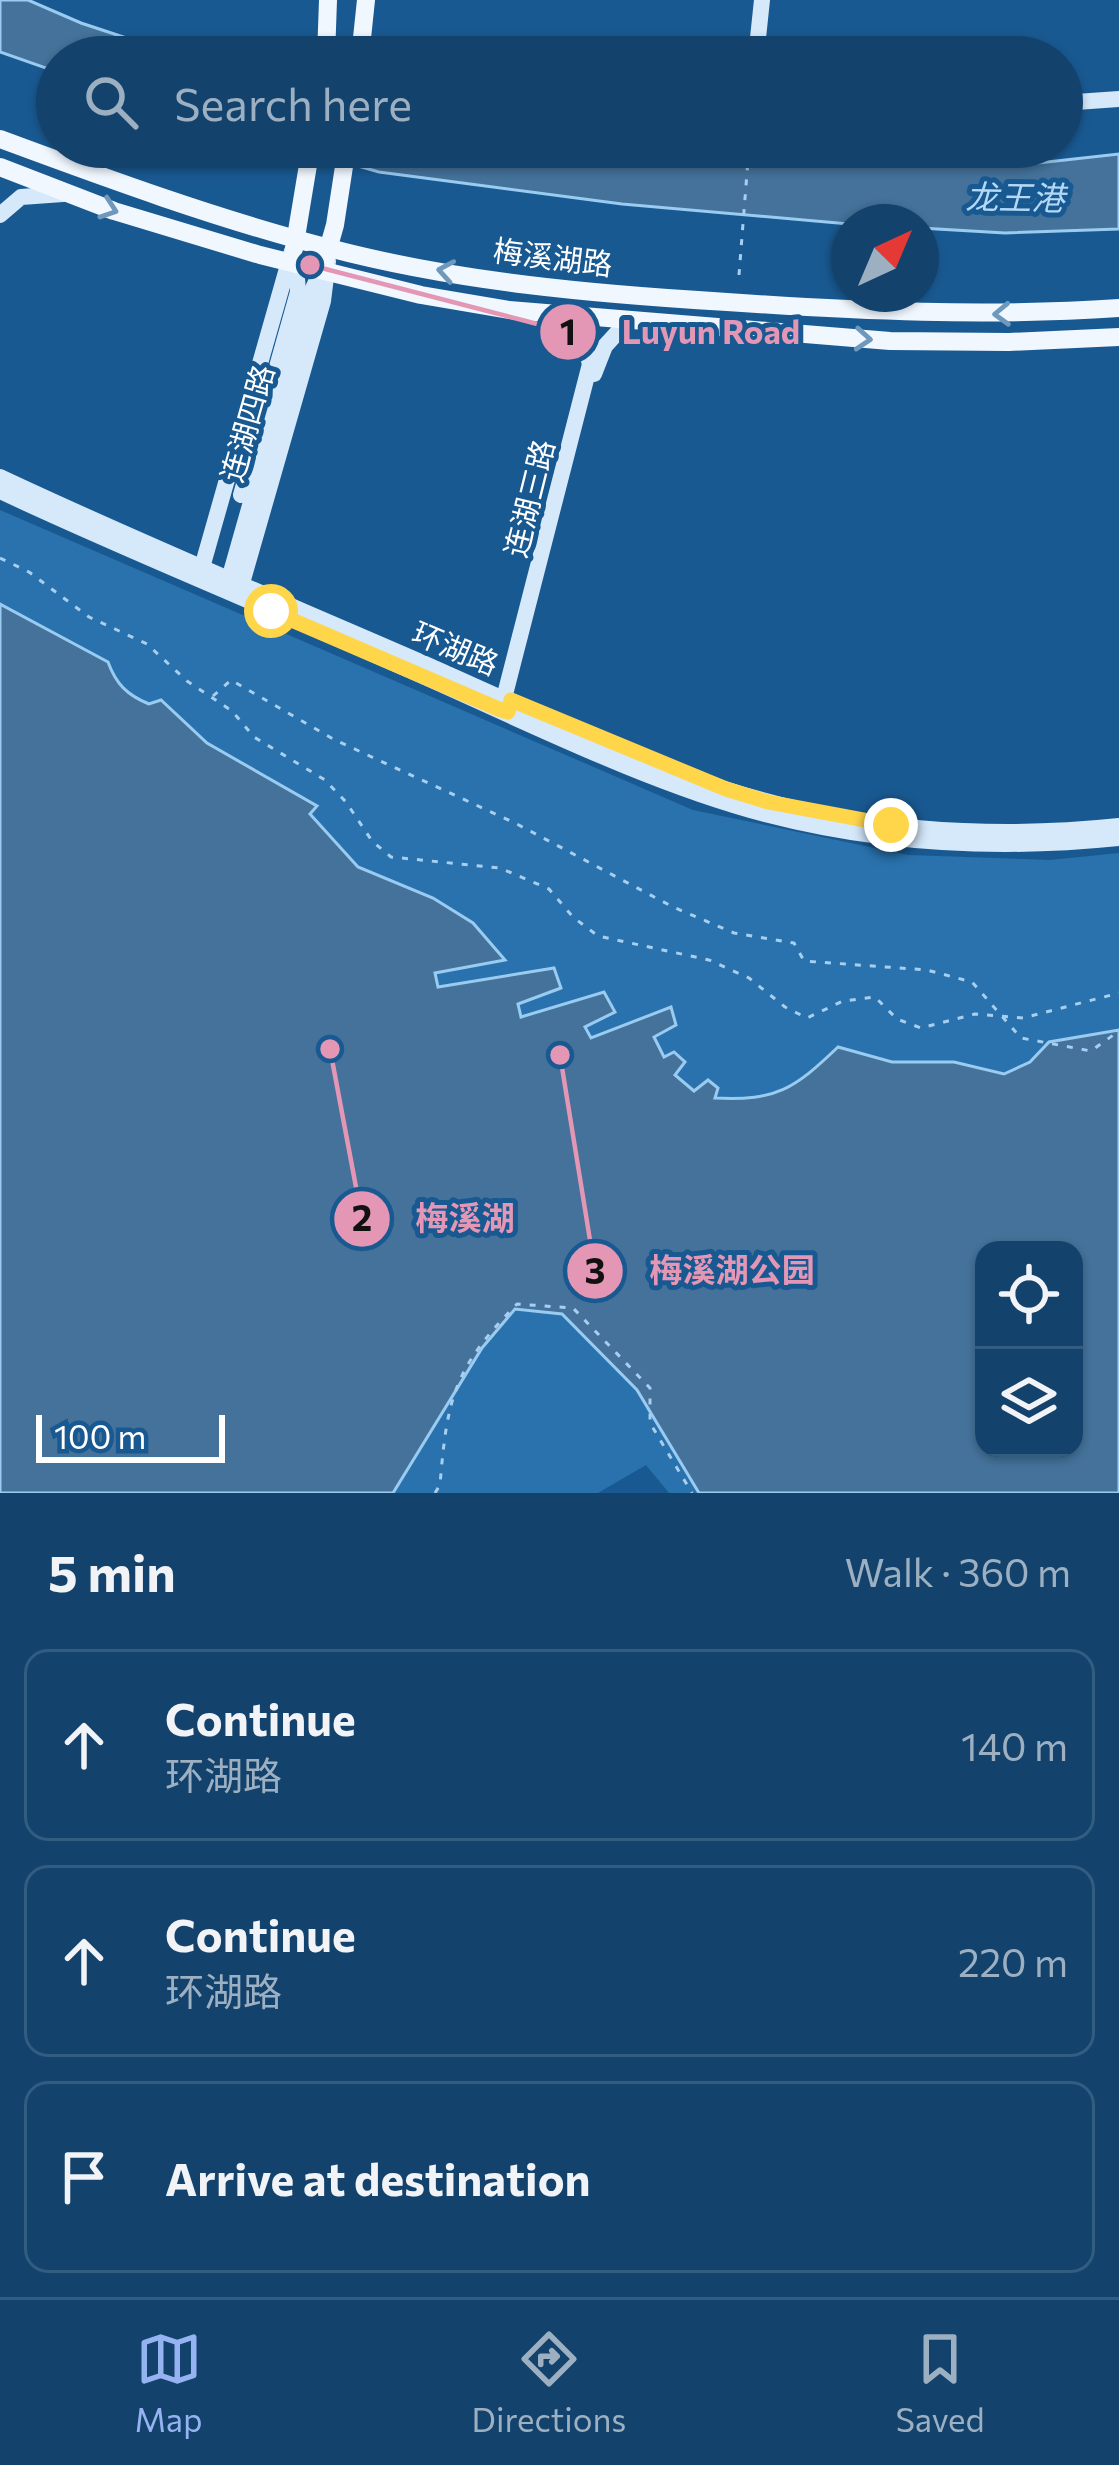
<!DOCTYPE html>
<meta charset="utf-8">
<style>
body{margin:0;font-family:Commissioner,"Noto Sans SC",sans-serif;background:#1c4a72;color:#f1f3f6}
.controls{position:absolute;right:36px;bottom:36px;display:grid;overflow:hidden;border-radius:24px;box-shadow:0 3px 9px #0004}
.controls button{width:108px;height:108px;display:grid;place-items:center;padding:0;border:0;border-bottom:3px solid #325c80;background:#13436d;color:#f1f3f6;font:60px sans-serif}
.compass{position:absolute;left:831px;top:204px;width:108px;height:108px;border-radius:50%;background:#13436d;box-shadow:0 3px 9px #0004;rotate:44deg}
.scale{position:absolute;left:36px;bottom:30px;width:189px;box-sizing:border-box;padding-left:12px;border:6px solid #fff;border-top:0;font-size:33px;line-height:42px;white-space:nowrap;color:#fff;-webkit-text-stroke:9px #195991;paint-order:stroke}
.stop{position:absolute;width:36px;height:36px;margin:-27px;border:9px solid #ffd54a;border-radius:50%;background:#fff}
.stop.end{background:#ffd54a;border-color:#fff;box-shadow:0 3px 12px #0008}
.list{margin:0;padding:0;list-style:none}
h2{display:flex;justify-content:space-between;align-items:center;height:156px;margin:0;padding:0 48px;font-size:51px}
h2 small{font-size:39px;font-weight:400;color:#9db0c2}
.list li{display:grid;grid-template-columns:78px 1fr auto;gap:36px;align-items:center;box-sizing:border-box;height:192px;margin:0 24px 24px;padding:0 24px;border:3px solid #325c80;border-radius:24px}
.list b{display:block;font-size:45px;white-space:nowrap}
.list p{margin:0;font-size:39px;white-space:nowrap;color:#9db0c2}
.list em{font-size:39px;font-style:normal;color:#9db0c2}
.icon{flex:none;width:66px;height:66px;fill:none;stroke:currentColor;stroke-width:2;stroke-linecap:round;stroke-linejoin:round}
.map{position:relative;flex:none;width:1119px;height:1493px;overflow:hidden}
.search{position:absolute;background:#13436d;box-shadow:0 3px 9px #0004;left:36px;right:36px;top:36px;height:132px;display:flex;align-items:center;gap:30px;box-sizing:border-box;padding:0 42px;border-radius:66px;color:#9db0c2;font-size:45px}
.sheet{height:804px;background:#13436d}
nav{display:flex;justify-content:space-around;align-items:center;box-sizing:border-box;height:168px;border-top:3px solid #325c80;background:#13436d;font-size:33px;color:#9db0c2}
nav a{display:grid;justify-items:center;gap:6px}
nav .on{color:#95b2f1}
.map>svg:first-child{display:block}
</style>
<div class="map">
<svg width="1119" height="1493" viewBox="0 0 1119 1493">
<rect width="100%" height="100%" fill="#195991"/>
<path fill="#2972ad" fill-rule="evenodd" d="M0,510L693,810L908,855L1050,860L1119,853V1493H669L646,1465L598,1493H0ZM984,1250H1074V1448H984Z"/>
<g fill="#44729a" stroke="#9acbf1" stroke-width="3" fill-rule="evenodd">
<path d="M0,0H28L81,23L184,57H57V72L0,52Z"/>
<path d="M292,147H693L802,151L923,163L1020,165L1119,154V229L1005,233L921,228V222L849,224L622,204L379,172Z"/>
<path d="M0,604L108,662C116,684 127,695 149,704L161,700L207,743L317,806L310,814L358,867L433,898L473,923L505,960L435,973L438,987L554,968L561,988L518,1004L521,1017L604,992L615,1012L585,1027L591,1038L671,1007L676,1025L654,1037L664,1057L674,1052L685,1062L675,1075L694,1091L708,1080L718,1088L715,1098C777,1101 794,1089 838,1047L892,1062H954L1004,1074L1030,1062L1049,1042L1119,1030V1493H699L637,1390L562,1314L515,1309L482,1348L393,1493H0ZM1074,1250V1448H984V1250Z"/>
</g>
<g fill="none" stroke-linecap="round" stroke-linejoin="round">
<g stroke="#a8cfef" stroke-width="3" stroke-dasharray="6 9" stroke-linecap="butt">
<path d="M739,275L749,147"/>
<path d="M0,558L29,572L89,617L147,644L187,681L232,711L254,737L325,780L346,802L372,841L391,857L500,868L549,889L573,917L598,936L709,960L749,978L785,1007L807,1018L843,1001L875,997L897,1019L921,1028L975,1014L1023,1018L1119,993"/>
<path d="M213,696L231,680L335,740L515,823L673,907L734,933L794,943L804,961L927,970L972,982L1021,1038L1091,1051L1119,1031"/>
<path d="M435,1493L440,1485C447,1398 454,1368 517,1304L573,1308L650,1388V1423L692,1493"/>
</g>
<g stroke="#d5e9fb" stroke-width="16">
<path d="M756,57L762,0"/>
<path d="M1062,103L1119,99"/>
<path d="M0,215L21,197L63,194"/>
<path d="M594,374L605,346L627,322"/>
<path d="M0,477C134,540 271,597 407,656C511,701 616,754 725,789C851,830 987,840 1119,826"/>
<path d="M0,491C130,552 262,605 393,663C511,714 643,782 765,814C880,844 1002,850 1119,838"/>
<path d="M241,495L298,292L296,264"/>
<path d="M199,578L292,251"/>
<path d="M226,590L309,297L321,271"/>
<path d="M240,590L323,301L328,261"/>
<path d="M502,706L590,364L585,346L550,315"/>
</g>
<g stroke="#f0f7ff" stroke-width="18">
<path d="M326,57L328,0"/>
<path d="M360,57L366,0"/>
<path d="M0,139C108,179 217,219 329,248C458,282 594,294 727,302C858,311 987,317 1119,308"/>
<path d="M0,167L114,211L260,255L421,295L509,310L890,341L1009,342L1119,337"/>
<path d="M294,249L311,147"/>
<path d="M325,260L335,225L347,147"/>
</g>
</g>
<defs><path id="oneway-chevron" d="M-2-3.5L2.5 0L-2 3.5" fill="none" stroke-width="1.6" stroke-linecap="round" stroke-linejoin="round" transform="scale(3)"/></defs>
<g stroke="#6f98bd">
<use href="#oneway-chevron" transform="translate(109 209) rotate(19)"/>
<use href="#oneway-chevron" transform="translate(446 271) rotate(-170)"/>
<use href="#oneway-chevron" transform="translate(1002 314) rotate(178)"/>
<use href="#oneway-chevron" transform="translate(863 339) rotate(4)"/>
</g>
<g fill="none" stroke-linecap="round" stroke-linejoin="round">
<path stroke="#ffd54a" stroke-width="15" d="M271,611L501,710L508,712L511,700L726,789L768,802L891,825"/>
</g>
<g text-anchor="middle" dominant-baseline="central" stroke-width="10" stroke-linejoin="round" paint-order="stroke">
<g font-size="30" fill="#fff" stroke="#195991">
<text transform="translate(553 256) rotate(7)">梅溪湖路</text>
<text transform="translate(246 423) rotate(-74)">连湖四路</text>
<text transform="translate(528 498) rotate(-76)">连湖三路</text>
<text transform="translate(456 647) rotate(23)">环湖路</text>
</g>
<g font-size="33" font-style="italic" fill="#b4d9f6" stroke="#195991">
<text transform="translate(1015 196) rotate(1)">龙王港</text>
</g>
</g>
<path fill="none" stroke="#e497b5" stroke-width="4.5" d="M310 265L568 332M330 1049L362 1219M560 1055L595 1271"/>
<g fill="#e497b5" stroke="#195991" stroke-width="4.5">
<circle cx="310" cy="265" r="12"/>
<circle cx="330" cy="1049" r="12"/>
<circle cx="560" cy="1055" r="12"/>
<circle cx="568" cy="332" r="30"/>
<circle cx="362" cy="1219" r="30"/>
<circle cx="595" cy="1271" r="30"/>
</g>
<g font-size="36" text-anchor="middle" font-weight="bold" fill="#111">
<text x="568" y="345">1</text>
<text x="362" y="1231">2</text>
<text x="595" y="1284">3</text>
</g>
<g font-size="33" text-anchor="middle" font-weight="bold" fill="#e497b5" stroke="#195991" stroke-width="10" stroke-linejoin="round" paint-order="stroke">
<text x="711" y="344">Luyun Road</text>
<text x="465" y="1230">梅溪湖</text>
<text x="732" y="1282">梅溪湖公园</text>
</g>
</svg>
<div class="controls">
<button><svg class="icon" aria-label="locate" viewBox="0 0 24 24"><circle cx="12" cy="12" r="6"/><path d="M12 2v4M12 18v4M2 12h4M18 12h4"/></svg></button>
<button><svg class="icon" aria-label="layers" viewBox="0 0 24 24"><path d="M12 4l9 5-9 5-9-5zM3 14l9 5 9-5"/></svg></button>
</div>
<svg class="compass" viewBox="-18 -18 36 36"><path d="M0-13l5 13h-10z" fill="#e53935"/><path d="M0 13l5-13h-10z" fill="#9db0c2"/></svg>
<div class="scale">100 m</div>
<div class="stop" style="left:271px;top:611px"></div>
<div class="stop end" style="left:891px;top:825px"></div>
<div class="search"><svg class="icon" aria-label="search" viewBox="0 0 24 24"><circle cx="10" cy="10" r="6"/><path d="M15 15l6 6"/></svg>Search here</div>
</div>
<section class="sheet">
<h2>5 min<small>Walk · 360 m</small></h2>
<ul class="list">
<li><svg class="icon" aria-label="ahead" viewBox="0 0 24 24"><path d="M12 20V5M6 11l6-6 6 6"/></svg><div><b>Continue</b><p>环湖路</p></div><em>140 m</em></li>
<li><svg class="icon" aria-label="ahead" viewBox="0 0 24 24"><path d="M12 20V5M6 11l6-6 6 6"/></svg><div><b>Continue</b><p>环湖路</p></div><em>220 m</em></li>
<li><svg class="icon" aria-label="arrive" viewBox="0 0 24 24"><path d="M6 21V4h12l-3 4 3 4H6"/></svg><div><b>Arrive at destination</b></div></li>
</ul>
</section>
<nav>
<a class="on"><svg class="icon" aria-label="map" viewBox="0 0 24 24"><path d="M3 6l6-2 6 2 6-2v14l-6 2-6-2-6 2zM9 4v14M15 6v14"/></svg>Map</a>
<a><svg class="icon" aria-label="directions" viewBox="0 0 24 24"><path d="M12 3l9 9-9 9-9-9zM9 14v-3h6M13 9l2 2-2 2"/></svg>Directions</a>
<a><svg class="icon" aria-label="saved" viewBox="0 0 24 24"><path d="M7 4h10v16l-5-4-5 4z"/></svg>Saved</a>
</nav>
